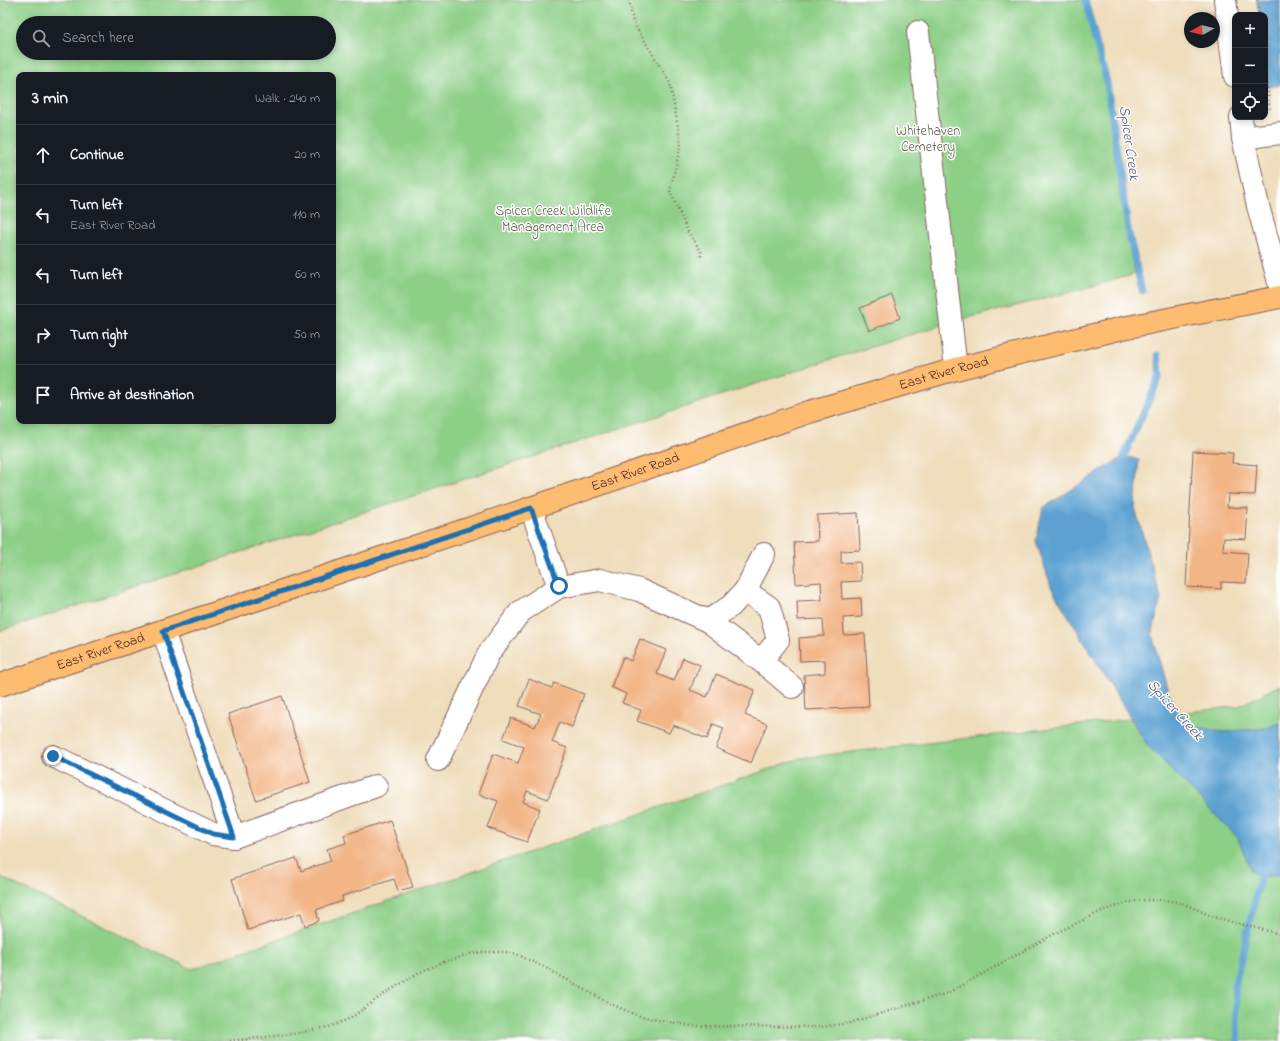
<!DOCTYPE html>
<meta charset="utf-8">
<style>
body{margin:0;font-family:"Indie Flower",sans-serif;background:#20242c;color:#f1f3f6}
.controls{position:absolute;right:12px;top:12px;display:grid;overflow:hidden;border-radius:8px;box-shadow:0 2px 6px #0003}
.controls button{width:36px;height:36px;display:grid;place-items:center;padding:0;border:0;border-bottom:1px solid #363941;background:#171b24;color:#f1f3f6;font:20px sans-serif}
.compass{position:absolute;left:1184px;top:12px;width:36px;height:36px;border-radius:50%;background:#171b24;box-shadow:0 2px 6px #0003;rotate:262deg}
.stop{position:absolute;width:12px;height:12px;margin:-9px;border:3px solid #1f6fb2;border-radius:50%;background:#fff}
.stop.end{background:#1f6fb2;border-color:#fff;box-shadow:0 1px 4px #0008}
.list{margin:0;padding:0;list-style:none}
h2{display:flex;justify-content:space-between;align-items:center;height:52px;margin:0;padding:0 16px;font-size:17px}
h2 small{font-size:13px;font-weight:400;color:#9ea1a6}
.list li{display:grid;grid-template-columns:26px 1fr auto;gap:12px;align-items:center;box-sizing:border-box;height:60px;padding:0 16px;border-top:1px solid #363941}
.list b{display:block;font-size:15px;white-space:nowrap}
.list p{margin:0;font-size:13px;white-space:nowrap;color:#9ea1a6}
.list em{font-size:13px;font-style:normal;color:#9ea1a6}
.icon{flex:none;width:22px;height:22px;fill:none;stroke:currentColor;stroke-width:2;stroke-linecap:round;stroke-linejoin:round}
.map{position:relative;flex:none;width:1280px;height:1041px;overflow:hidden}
.search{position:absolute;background:#171b24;box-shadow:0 2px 6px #0003;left:16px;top:16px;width:320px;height:44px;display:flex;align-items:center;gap:10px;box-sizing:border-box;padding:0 14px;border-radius:22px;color:#9ea1a6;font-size:15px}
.panel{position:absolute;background:#171b24;box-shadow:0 2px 6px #0003;left:16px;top:72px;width:320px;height:352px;border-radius:8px}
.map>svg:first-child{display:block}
</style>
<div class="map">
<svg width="1280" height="1041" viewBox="0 0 1280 1041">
<rect width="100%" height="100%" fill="#fff"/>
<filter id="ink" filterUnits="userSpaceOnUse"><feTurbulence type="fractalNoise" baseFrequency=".025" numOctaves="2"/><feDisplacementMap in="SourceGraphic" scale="8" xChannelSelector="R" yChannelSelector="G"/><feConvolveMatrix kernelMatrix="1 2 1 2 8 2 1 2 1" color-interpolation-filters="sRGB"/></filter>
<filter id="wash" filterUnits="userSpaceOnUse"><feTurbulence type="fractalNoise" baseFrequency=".012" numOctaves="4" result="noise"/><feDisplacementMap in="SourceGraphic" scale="16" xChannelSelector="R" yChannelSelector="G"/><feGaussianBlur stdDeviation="0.9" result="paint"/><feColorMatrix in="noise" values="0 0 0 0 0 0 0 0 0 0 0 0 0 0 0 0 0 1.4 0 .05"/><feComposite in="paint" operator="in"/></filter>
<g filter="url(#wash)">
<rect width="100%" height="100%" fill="#efddbb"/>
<g fill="#8dcf87" stroke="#6c7759" fill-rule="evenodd">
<path d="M0,0H1083L1104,82L1125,229L1135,274L1079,290L952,322L832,359L0,631ZM23,23H329V53H23ZM19,75H333V421H19Z"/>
<path d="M1280,685V1041H0V877L192,969L801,758L1239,706Z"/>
</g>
<g fill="#5ba1d1" stroke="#52607e">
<path d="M1257,0H1280V85L1267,87L1265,68V15H1259Z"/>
<path d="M1124,456L1139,460L1135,508L1161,598L1152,635L1168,691L1177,710L1192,725L1222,732L1265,728L1280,723V874L1260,878L1251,871L1238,838L1147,745L1052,589L1036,541L1043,508Z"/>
</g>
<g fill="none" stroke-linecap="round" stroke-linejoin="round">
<g stroke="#5ba1d1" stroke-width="7">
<path d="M1085,0L1107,83L1128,229L1142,291"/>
<path d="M1125,466L1124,456L1160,376L1158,355"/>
<path d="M1238,1041L1235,985L1260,878L1259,868"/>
</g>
</g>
<g id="blocks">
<g fill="#f2b586">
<path d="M892,295L900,318L869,331L860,308Z"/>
<path d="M1193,451L1233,453L1232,463L1257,465L1255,495L1228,494L1227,507L1248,508L1246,539L1224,538L1223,551L1248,553L1246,583L1221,582V589L1186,587Z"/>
<path d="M858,513L860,550L841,551V563L860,562L861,581L841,582L842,599L861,598L862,617L843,618L844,635L865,634L869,707L806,710L804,675L825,673V660L800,661L799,638L824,636L823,619L798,620L797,601L822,600L821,582L796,584L794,542L818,541L817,515Z"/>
<path d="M640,639L666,650L657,674L674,681L683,658L700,665L690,690L707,697L716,674L755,690L745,715L767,724L751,763L716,748L724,728L713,724L707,739L673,725L669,733L637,721L641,710L622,703L626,694L611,687L623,657L631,661Z"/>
<path d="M529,679L552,688L554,683L584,694L572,727L560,722L552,742L567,748L548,799L527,791L523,802L540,809L527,842L488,828L498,801L478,794L493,754L518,763L524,747L503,739L511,718L535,727L541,714L519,706Z"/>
<path d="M282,696L310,782L256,800L228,714Z"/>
<path d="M390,820L413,887L398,891L394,879L342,896L343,901L316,910L319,921L305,926L301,913L248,930L232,879L296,858L301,871L331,861L327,849L346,843L344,835Z"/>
</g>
</g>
</g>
<g filter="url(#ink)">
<use href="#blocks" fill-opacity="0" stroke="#84625d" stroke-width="1"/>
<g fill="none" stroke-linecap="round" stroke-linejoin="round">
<g stroke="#84625d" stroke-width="24">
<g id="minor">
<path d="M1225,0L1235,76"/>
<path d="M918,32L956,369"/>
<path d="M1241,117L1243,138"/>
<path d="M1280,133L1243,138L1258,206L1280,286"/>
<path d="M531,508L559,587"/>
<path d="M745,591L769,607L778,640L761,661"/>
<path d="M708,621L731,606L745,591L764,554"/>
<path d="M163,631L234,837"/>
<path d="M53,756L213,834L234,837L376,786"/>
<path d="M438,760L489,653L520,612L559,587L600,580L639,590L708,621L761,661L792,687"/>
</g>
</g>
<g stroke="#84625d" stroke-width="24">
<g id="major">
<path id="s1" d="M0,685L531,508L809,412L956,369L1040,348L1123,328L1280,297"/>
</g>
</g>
<g stroke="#84625d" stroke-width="2.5" stroke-dasharray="1 3" stroke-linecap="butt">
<path d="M629,0L633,22L670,83L681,144L670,191L688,232L701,251V259"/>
<path d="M1257,0L1259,15"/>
<path d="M1265,68L1270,111"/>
<path d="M230,1041L293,1034L332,1026L351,1018L381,996L418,973L444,962L470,954L484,952H505L516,954L546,968L609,1003L636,1015L653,1019L692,1026L821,1027L849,1023L948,993L1052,935L1104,910L1130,902L1144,900H1163L1182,903L1214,917L1280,934"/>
</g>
<use href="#minor" stroke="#fff" stroke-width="22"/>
<use href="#major" stroke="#febc70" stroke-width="22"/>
</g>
</g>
<g fill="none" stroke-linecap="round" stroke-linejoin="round" filter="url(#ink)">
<path stroke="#1f6fb2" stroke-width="5" d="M53,756L213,834L234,837L163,631L531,508L559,586"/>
</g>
<g text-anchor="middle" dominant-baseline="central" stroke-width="3" stroke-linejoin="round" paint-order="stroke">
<g font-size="14" fill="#615d4b" stroke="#fff">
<text x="928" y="131">Whitehaven<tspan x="928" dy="16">Cemetery</tspan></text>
<text x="553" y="211">Spicer Creek Wildlife<tspan x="553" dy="16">Management Area</tspan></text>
</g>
<g font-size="14" fill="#4a1f2b" stroke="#fff">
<text stroke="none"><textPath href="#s1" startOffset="994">East River Road</textPath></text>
<text stroke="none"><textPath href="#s1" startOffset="670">East River Road</textPath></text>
<text stroke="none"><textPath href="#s1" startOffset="106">East River Road</textPath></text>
</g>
<g font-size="15" font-style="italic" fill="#525a76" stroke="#fff">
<text transform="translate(1129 143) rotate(82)">Spicer Creek</text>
<text transform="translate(1175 710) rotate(48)">Spicer Creek</text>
</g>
</g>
</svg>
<div class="controls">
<button>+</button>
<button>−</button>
<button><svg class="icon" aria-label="locate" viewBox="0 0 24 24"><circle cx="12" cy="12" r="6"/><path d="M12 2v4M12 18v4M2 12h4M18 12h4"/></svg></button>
</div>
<svg class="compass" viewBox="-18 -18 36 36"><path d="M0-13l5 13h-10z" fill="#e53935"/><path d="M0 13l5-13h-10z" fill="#9ea1a6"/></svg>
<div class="stop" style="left:559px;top:586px"></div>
<div class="stop end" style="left:53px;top:756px"></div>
<div class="search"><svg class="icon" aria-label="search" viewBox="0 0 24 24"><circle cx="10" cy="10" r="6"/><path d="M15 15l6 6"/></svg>Search here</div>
<section class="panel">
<h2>3 min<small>Walk · 240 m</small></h2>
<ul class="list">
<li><svg class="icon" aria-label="ahead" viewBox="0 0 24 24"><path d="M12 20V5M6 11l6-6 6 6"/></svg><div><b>Continue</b></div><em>20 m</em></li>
<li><svg class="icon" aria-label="left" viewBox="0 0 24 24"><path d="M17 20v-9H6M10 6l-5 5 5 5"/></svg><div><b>Turn left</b><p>East River Road</p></div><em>110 m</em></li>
<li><svg class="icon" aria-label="left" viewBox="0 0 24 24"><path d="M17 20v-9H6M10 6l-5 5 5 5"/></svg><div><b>Turn left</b></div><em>60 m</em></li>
<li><svg class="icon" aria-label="right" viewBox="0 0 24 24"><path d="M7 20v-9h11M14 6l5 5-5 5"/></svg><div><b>Turn right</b></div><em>50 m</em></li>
<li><svg class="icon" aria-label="arrive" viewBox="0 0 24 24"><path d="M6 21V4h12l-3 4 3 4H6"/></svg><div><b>Arrive at destination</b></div></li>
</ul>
</section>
</div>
